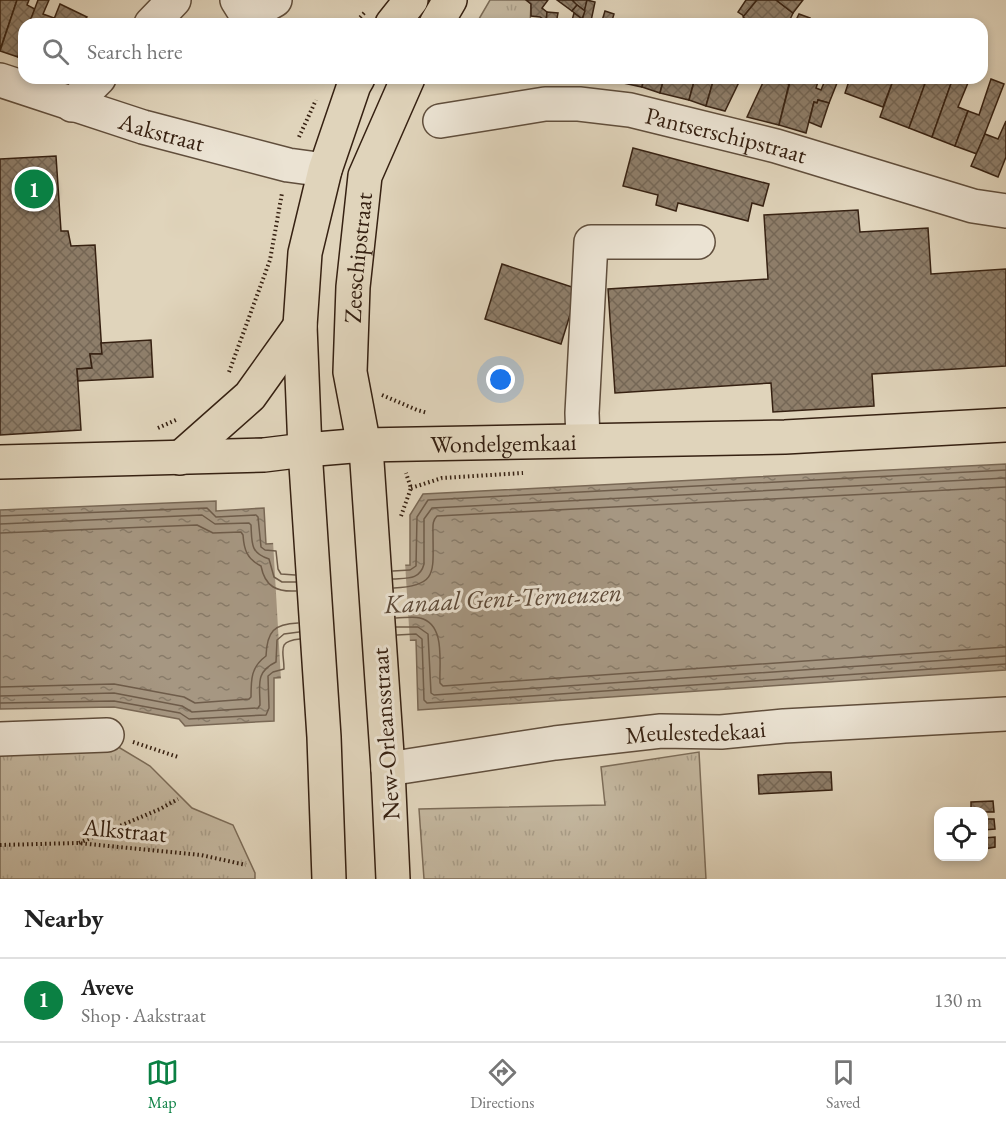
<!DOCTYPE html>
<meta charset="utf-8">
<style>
body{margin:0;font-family:"EB Garamond",serif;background:#f2f2f2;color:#222}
.controls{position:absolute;right:18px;bottom:18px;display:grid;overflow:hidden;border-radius:12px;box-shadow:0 3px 9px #0003}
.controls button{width:54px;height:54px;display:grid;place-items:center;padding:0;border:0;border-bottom:2px solid #e0e0e0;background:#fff;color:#222;font:30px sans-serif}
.you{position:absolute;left:501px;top:380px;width:21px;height:21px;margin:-15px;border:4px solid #fff;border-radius:50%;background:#1a73e8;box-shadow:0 0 0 9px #1a73e833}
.badge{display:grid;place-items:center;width:39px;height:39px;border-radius:50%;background:#0b8043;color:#fff;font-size:20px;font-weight:700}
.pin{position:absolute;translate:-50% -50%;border:3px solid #fff;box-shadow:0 2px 6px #0006}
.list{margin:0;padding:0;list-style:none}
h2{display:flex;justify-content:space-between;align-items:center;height:78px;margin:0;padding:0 24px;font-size:26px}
h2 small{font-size:20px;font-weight:400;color:#767676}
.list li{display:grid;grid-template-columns:39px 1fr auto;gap:18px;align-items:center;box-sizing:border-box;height:84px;padding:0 24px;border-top:2px solid #e0e0e0}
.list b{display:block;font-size:22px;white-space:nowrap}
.list p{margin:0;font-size:20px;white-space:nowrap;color:#767676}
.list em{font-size:20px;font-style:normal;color:#767676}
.icon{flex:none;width:33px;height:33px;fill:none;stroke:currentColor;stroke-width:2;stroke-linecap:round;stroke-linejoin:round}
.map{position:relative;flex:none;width:1006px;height:879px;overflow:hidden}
.search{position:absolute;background:#fff;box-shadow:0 3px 9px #0003;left:18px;right:18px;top:18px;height:66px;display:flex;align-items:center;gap:15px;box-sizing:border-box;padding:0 21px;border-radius:18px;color:#767676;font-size:22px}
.sheet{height:162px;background:#fff}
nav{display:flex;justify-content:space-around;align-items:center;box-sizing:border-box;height:84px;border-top:2px solid #e0e0e0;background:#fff;font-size:16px;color:#767676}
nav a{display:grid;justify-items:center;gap:3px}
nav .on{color:#0b8043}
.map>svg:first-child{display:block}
</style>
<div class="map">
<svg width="1006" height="879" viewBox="0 0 1006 879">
<defs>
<pattern id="grass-tufts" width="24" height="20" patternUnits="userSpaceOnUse" patternTransform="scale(1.5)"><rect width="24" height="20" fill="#c3b69e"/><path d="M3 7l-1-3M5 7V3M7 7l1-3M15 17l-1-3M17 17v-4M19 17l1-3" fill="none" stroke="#a89c87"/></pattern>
<pattern id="water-ripples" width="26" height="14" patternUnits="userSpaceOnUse" patternTransform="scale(1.5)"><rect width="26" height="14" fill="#a69782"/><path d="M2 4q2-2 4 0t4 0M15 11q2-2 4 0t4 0" fill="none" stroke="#887b69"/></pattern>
<pattern id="building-cross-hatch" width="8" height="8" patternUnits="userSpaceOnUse" patternTransform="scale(1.5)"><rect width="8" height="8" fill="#8e7e6a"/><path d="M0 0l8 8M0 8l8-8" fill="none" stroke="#756756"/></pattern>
</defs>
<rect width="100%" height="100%" fill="#e0d4bb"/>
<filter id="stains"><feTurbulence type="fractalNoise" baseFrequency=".00333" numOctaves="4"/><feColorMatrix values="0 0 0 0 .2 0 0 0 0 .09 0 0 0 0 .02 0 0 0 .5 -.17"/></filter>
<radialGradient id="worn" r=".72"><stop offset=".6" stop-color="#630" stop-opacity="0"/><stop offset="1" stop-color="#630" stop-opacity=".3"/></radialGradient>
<g fill="url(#grass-tufts)" stroke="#7c6c58" stroke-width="1.5">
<path d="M490,0H526L531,4L530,24H476Z"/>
<path d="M105,739L150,766L192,808L233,825L255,873V879H0V746Z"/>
<path d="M699,752L706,879H424L419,809L605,805L601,767Z"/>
</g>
<path fill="url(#water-ripples)" stroke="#796855" stroke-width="1.5" d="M1006,464V670L418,710L416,640L289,646L290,677L274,678V721L185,726L179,719L114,707L0,709V510L216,501V511L264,508L266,544L283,543L284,569L410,565V515L423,494Z"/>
<path fill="#e0d4bb" d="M283,540L286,543L287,566L405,562L410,643L292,649L293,678L281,680L273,541Z"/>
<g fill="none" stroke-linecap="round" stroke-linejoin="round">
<g stroke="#6e5c4a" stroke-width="1.5">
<path d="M0,516L207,508L216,517L256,515L258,517L261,547L265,550L276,551L278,569L281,574L295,575"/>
<path d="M0,524L202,515L215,524L249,523L251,525C252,543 250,553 269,559L274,577L282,582H296"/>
<path d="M0,533L197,525L213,533L241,532L243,535C244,550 247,559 261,566C265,587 277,592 296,591"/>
<path d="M393,571L410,570L416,566L417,517L428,500L1006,470"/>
<path d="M393,579C407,578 420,580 424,564V519L432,508L1006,478"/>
<path d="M394,588C438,586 433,572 433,534C433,526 432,521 437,516L1006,487"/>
<path d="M396,618C404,618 413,616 420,618C446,624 439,663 440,683L443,686L1006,647"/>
<path d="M396,627H418L428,634L431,693L434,695L1006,656"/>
<path d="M397,635L416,634L422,639L424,700L427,703L1006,664"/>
<path d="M0,687L114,684L184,697L195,703L249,699L251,697C251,679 251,667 266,656C267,631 274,624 298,623"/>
<path d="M0,696L114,693L182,706L192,712L258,708L260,705C260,685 255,672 276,662L277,640L284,634L299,632"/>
<path d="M0,703L114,701L180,713L189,719L266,715L269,708L268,676L273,672L284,669C284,651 276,641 300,639"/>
</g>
</g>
<g fill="url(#building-cross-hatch)" stroke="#362112" stroke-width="1.5">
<path d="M0,0H17L0,50Z"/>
<path d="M17,0H29L27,5L35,9L29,24H24V39L18,57L0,51Z"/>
<path d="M38,0H49L43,14L54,18L52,24H29Z"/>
<path d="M526,0H548L542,8L547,12L546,21L540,17L531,16V4Z"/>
<path d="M557,0H572L578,4L572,11Z"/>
<path d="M572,0H587L585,11L577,5Z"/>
<path d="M587,0L595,2L591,21L598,24L599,20L601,22V24H581Z"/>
<path d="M746,0H757L744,16L738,12Z"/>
<path d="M757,0H776L793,13L788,24H752L743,17Z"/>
<path d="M776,0H803L793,13Z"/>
<path d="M60,4L87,17L80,24H52Z"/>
<path d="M577,5L585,11L582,19L572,11Z"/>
<path d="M605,11L614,14L611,24H601Z"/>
<path d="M547,12L558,13L556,24H546Z"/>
<path d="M574,13L582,19L581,24H571Z"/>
<path d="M799,14L810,18L807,24H794Z"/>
<path d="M24,39V59L18,57Z"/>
<path d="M605,78H625L623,83L605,81Z"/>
<path d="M625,78H644L642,87L623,83Z"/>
<path d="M644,78H664L660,93L642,87Z"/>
<path d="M664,78H695L689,100L660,93Z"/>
<path d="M695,78H714L706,106L689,100Z"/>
<path d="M714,78H741L725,111L706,106Z"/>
<path d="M765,78L789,84L779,125L747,117Z"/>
<path d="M791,78H804L818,82L816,88L821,90L826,78H839L829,103L818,100L817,103L814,102L806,133L779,125Z"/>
<path d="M850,78H894L883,107L845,93Z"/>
<path d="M894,78H917L916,80L925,84L909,128L880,117Z"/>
<path d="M927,78H953L932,137L909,128Z"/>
<path d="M953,78H970L958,107L968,111L955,146L932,137Z"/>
<path d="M991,79L1004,84L977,154L955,146L968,111L979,115Z"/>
<path d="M818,100L829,103L821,127L809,122L814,102L817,103Z"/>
<path d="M1006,121V157L998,177L971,166L985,134L998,139Z"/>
<path d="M633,148L769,184L763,206L752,203L748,221L678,203L676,211L656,205L658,195L623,186Z"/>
<path d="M56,156L61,231H68L71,246L95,245L102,354H90L92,368L77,369L81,430L0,435V159Z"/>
<path d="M858,210L860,232L928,228L931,274L1006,269V366L872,374L874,406L773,412L771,383L615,393L608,289L768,279L764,215Z"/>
<path d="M502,264L578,289L561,344L485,319Z"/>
<path d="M151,340L153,377L78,381L77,369L92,368L90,354H102L101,343Z"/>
<path d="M818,772H831L832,790L759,794L758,775Z"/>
<path d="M993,801L994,812H971V802Z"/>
<path d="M984,819H994L995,829L984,830Z"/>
<path d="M995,837V847L984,849V838Z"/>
</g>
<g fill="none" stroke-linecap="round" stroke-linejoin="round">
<g stroke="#604e3c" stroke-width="36">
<g id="minor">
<path d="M237,0L247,16L275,0"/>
<path d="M151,24L174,0"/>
<path id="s1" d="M0,80L143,127L288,165L325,170"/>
<path d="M72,105L99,78"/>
<path id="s2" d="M440,121L545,104H579L630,110L776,146L973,206L1006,211"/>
<path d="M583,440L582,413L591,242H698"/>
<path d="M0,739L107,735"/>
<path id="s3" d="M388,769L555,743L661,731L721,732L784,726L1006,714"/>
</g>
</g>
<g stroke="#362112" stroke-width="36">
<g id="major">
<path d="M392,24L411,0"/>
<path d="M436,24L450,0"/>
<path d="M180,458L250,396L300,326"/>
<path id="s4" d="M0,462L264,455L305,450L364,445L785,437L1006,425"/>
<path d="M329,879L324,737L305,450L300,326L305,253L325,170L354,85L358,78"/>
<path id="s5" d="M393,879L388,769L367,462L350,372L353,287L365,176L408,78"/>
</g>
</g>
<g stroke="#362112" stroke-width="4" stroke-dasharray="1.5 3" stroke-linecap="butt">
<path d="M354,24L365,12"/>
<path d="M299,137L316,100"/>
<path d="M229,372L270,260L282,193"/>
<path d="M382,395L417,410L428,413"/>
<path d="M158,428L178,419"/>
<path d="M411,488L442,478L523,473"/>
<path d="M401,516L411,488L406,473"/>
<path d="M133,742L178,757"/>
<path d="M79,843L160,809L178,799"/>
<path d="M0,845L78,843L201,855L246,865"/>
</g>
<use href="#minor" stroke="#ebe3d3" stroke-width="33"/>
<use href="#major" stroke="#e0d4bb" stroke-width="33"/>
</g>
<g text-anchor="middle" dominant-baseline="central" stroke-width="6" stroke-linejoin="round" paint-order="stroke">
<g font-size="24" fill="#362112" stroke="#ebe3d3">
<text stroke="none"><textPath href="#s1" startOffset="170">Aakstraat</textPath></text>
<text stroke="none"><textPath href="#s2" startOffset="291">Pantserschipstraat</textPath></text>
<text stroke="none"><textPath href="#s5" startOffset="624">Zeeschipstraat</textPath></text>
<text stroke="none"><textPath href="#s4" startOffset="504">Wondelgemkaai</textPath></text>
<text stroke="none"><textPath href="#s3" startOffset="310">Meulestedekaai</textPath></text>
<text transform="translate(385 734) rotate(-94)">New-Orleansstraat</text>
<text transform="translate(125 830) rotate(5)">Alkstraat</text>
</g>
<g font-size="26" font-style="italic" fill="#5d4a39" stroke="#ebe3d3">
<text transform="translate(503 598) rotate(-3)">Kanaal Gent-Terneuzen</text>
</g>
</g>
<rect width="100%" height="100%" filter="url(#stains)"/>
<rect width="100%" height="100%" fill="url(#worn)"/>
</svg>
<div class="controls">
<button><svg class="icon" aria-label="locate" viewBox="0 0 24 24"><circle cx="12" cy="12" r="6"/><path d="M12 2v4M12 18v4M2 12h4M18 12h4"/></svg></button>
</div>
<div class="you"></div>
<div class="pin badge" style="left:34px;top:189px">1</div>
<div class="search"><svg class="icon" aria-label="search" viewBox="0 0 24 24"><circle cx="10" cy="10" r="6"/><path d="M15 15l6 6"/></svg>Search here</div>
</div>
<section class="sheet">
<h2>Nearby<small></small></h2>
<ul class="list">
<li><span class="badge">1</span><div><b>Aveve</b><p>Shop · Aakstraat</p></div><em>130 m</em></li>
</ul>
</section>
<nav>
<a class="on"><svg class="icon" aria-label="map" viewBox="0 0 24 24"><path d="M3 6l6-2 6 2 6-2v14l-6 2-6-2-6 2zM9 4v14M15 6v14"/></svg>Map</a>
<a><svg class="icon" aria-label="directions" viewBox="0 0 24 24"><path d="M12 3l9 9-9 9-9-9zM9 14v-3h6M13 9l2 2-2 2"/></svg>Directions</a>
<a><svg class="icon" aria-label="saved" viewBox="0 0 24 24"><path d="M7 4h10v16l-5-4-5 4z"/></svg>Saved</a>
</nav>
